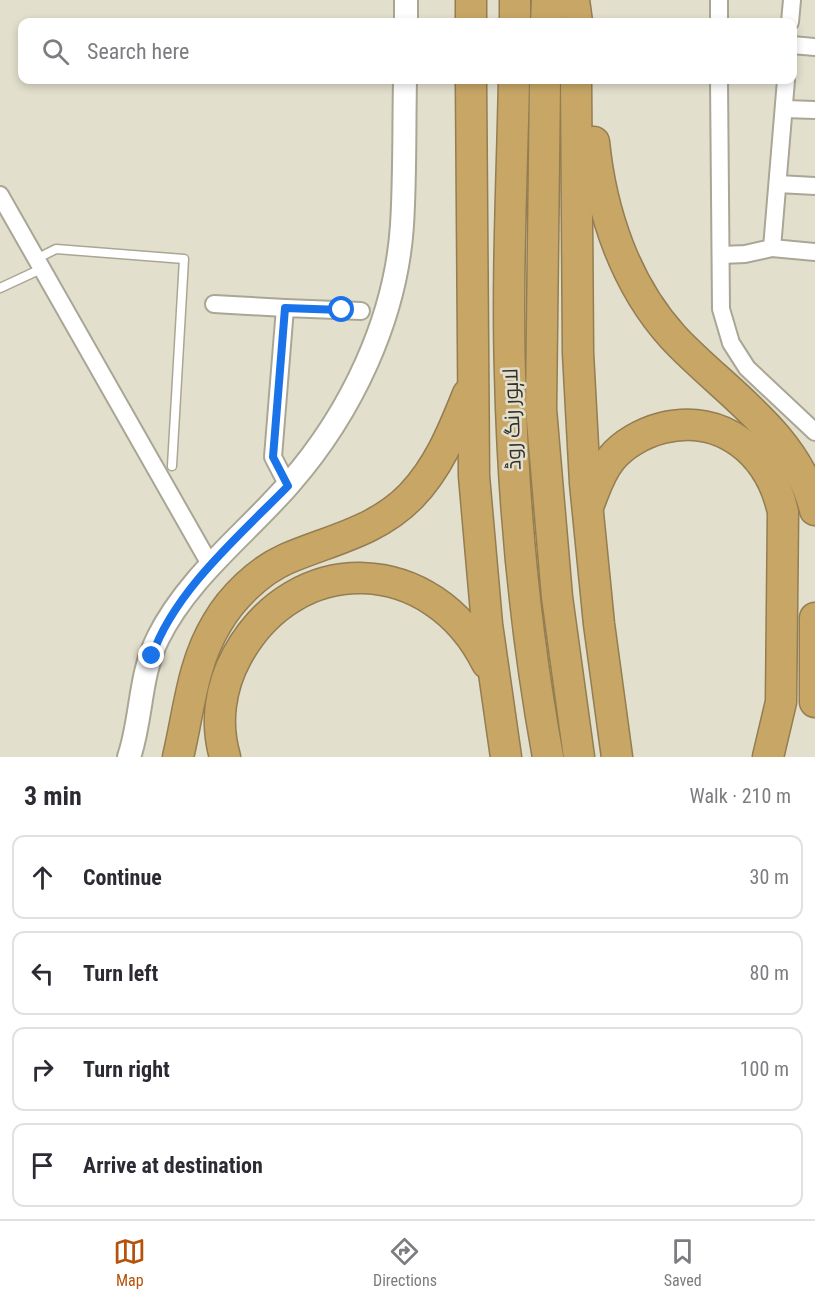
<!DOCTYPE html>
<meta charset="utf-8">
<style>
body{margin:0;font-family:"Roboto Condensed",Cairo,sans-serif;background:#f2f2f3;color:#2b2b33}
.stop{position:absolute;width:18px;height:18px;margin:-14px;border:4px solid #1a73e8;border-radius:50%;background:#fff}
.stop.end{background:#1a73e8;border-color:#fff;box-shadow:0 2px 6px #0008}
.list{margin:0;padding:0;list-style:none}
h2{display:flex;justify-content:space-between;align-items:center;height:78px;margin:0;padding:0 24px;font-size:26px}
h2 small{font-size:20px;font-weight:400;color:#7c7c81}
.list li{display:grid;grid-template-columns:39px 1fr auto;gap:18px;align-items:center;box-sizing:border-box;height:84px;margin:0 12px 12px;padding:0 12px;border:2px solid #e1e1e2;border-radius:12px}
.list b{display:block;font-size:22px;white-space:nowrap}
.list em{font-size:20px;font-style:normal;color:#7c7c81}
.icon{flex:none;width:33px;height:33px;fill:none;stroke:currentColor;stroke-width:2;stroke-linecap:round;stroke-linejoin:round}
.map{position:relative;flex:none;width:815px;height:757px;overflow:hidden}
.search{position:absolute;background:#fff;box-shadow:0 3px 9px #0003;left:18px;right:18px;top:18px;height:66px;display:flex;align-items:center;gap:15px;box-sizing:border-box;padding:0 21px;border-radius:12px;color:#7c7c81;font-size:22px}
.sheet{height:462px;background:#fff}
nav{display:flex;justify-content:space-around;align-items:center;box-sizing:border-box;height:84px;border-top:2px solid #e1e1e2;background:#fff;font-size:16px;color:#7c7c81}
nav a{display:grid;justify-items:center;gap:3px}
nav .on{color:#b45309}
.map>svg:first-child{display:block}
</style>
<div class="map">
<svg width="815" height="757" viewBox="0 0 815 757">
<rect width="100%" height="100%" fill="#e3dfcd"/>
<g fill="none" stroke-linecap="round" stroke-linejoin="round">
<g stroke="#aaa695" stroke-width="11">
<g id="lane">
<path d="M36,259L56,249L184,259L172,466"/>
<path d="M0,288L41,269"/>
</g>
</g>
<g stroke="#aaa695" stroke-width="20">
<g id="street">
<path d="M719,0V22"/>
<path d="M790,22L792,0"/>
<path d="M792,45L815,47"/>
<path d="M719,80L721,309L731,343L747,368L815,432"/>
<path d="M786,80L772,248L815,252"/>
<path d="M784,109L815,110"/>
<path d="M778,184L815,186"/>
<path d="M0,195L211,566"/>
<path d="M721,255L745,254L772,248"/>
<path d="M214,304L285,308"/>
<path d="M288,486L273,457L285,308L361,311"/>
</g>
</g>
<g stroke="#aaa695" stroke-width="26">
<g id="secondary">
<path d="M406,22V0"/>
<path d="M129,757C142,719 139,676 158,638C188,577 246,534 290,483C351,413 396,319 402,225C405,177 404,128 405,80"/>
</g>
</g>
<g stroke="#937d51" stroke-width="33">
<g id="highway">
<path d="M574,0L577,22"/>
<path d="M471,22V0"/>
<path d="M515,22V0"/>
<path d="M546,22L547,0"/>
<path d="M471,80L474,476L487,624L506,757"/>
<path d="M514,80C512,178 507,276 510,374C513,502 525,631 548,757"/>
<path d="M545,80L541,409L557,597L579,757"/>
<path d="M576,80L578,353L585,483L599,624L617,757"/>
<path d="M594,142C601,212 625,284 673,337C723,391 797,434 815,510"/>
<path d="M589,504C595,489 600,472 611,459C623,444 643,433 662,428C723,413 770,453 783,512L781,702L768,757"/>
<path d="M815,618V702"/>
<path d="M178,757C189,711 192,664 217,623C232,597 259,571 286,559C330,540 376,532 411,496C439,467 453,431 468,394"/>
<path d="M225,757C215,723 220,687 237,656C296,548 433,554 487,663"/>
</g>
</g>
<use href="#lane" stroke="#fff" stroke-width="8"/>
<use href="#street" stroke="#fff" stroke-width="16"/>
<use href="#secondary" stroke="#fff" stroke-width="22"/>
<use href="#highway" stroke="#c7a666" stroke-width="30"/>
</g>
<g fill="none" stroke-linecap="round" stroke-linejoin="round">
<path stroke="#1a73e8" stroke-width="8" d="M152,656C174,591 241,534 288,486L273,457L285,308L342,310"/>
</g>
<g text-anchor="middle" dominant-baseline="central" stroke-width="5" stroke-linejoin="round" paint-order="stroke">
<g font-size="21" fill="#33312b" stroke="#e3dfcd">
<text transform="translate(512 419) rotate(-92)">لاہور رنگ روڈ</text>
</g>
</g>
</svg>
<div class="stop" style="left:342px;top:310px"></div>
<div class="stop end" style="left:152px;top:656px"></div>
<div class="search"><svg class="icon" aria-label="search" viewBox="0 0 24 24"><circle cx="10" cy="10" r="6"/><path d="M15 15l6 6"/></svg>Search here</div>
</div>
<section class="sheet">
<h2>3 min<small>Walk · 210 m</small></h2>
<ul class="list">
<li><svg class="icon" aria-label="ahead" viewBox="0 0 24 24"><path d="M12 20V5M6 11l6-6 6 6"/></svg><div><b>Continue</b></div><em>30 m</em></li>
<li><svg class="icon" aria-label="left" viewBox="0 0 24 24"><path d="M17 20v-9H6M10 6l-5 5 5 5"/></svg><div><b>Turn left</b></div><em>80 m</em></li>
<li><svg class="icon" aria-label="right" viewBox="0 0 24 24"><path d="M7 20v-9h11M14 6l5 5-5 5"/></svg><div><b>Turn right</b></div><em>100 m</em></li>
<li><svg class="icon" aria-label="arrive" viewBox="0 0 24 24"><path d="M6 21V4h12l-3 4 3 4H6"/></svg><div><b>Arrive at destination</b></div></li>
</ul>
</section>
<nav>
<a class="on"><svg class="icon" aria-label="map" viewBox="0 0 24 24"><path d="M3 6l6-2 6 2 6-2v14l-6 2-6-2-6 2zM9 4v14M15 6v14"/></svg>Map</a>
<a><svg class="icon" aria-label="directions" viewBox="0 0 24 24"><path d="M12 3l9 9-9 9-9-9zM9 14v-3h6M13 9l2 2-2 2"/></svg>Directions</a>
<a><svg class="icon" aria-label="saved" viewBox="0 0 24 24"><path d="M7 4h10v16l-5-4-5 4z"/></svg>Saved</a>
</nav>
